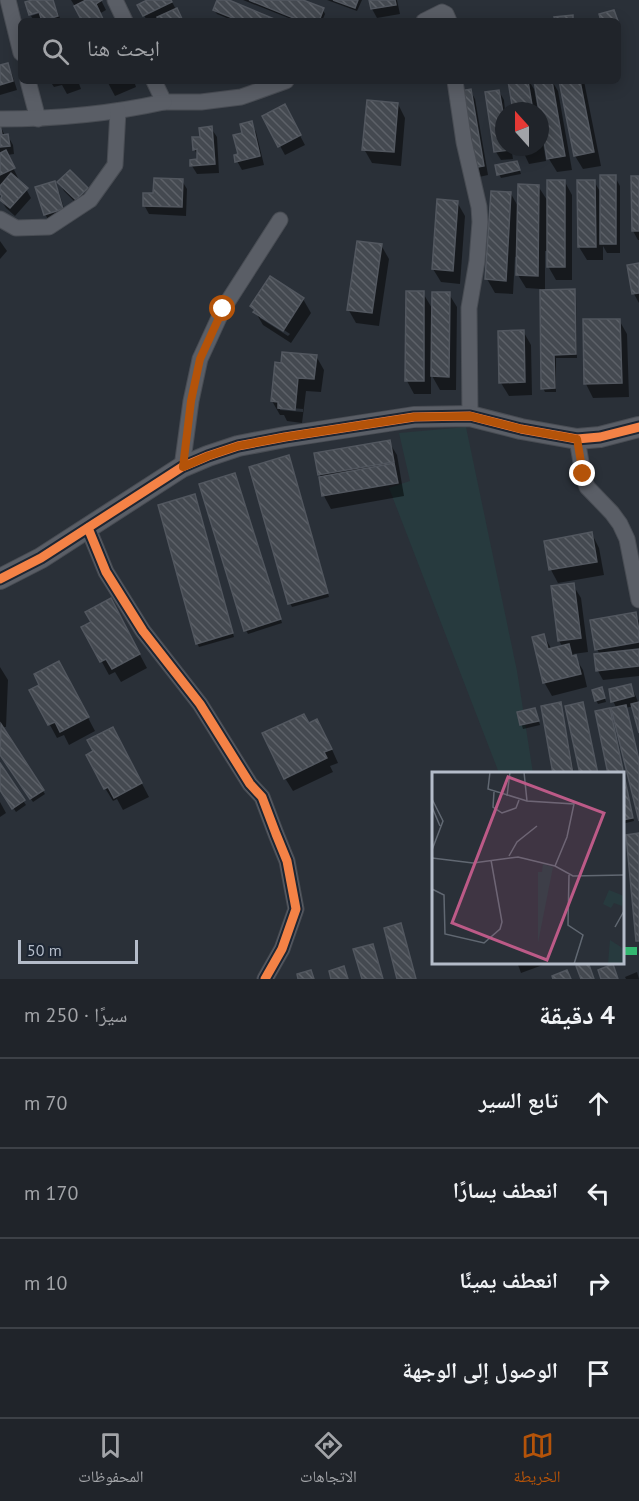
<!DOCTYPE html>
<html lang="ar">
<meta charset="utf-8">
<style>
body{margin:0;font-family:"PT Sans","Noto Naskh Arabic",sans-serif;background:#282c32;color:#f1f3f6;direction:rtl}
.compass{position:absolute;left:495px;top:102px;width:54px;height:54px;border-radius:50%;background:#20242a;box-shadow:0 3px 15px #0003;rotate:339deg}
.scale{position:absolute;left:18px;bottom:15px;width:120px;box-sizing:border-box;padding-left:6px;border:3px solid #b4bcc9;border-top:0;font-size:16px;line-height:21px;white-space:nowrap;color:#b4bcc9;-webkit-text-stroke:4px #1d2633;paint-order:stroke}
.stop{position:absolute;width:18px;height:18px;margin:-14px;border:4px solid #b45309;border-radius:50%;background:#fff}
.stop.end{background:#b45309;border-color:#fff;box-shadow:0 2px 6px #0008}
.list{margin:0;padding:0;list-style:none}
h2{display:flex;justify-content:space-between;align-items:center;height:78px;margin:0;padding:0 24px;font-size:26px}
h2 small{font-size:20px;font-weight:400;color:#a2a4a8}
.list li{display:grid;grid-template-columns:39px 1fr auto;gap:18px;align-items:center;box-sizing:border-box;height:90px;padding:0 24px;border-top:2px solid #3d4147}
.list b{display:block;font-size:22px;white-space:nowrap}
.list em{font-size:20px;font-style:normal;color:#a2a4a8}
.icon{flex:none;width:33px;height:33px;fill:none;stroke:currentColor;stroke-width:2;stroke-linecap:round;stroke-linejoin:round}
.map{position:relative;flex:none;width:639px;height:979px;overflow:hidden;direction:ltr}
.search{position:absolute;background:#20242a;box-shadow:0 3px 15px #0003;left:18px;right:18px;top:18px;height:66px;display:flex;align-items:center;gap:15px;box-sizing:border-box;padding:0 21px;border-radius:9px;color:#a2a4a8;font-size:22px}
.sheet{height:438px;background:#20242a}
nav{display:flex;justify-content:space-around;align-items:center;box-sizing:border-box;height:84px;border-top:2px solid #3d4147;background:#20242a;font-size:16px;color:#a2a4a8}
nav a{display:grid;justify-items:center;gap:3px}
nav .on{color:#b45309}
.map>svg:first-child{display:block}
</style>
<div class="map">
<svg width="639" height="979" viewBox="0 0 639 979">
<defs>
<pattern id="building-back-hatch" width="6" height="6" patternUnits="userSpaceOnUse" patternTransform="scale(1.5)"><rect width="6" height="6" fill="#444950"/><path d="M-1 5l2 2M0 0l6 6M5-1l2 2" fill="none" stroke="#5d6168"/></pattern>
</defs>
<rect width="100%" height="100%" fill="#2a3038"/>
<path fill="#273a3e" d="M466,427L517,671L533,773H499L389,488L410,481L399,433Z"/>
<g fill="#0007" fill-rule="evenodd">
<path d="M37,0H53L61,21H34L31,16L46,11Z"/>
<path d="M71,0H101L106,10L99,14L103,21H84Z"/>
<path d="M149,0H171L182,21H160L159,19L156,21H147L144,15Z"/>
<path d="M218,0H226L276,21H234L217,14L214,10Z"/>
<path d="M243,0H299L323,10L325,14L322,21H296Z"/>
<path d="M327,0H362L357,11Z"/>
<path d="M371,0H397L400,14L377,18L372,9Z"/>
<path d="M7,65L12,74L17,90L0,95V67Z"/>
<path d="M50,81H78L81,89L67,94L62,85L54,87Z"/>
<path d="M107,81H134L136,87L115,96Z"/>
<path d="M510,81H529L534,89L538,111H515Z"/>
<path d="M536,81H552L558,91L572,170L557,172L549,159Z"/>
<path d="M560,81H584L601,166L583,169L575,156Z"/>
<path d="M470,90L475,99L488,175L479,177L474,168Z"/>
<path d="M499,91L504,100L505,111H504V147H511L513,159L501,160L496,152Z"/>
<path d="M398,104L405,118L401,166L372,163L364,149Z"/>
<path d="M289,115L305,145L285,155L264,117Z"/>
<path d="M251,123L256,132L264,165L242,170L237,161L240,155L244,134Z"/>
<path d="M0,125L5,136H8L13,145L14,154L7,155L18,178L15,179L26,189L31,198L15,216L6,208L1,200L2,198L0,195Z"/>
<path d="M540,125L546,161L529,164L521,147H540Z"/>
<path d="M211,128L217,137L219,173L197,174L192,166L199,160V157L194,149L201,138Z"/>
<path d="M517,162L521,174L501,178L499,174Z"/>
<path d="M615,177L620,186V253H607L603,246V260H587L579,247L594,181L602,195Z"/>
<path d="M639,177V240H638L633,231Z"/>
<path d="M182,181L187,189L186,216L149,214L144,205L154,195Z"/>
<path d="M59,182L86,189L92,198L81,208L64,191Z"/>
<path d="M565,182L572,195V280H556L548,266V251H545V291H574L576,295L577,358H556V392H545L543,388L541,289L526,288L518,275V257H515L513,294L495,293L487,279L511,194L519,208L538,186L549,203Z"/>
<path d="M54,183L59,192L67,218L50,223L45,214Z"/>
<path d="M457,202L465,216L460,284L441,282L433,269Z"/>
<path d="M0,241L7,251L0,259Z"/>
<path d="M381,245L389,259L379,326L356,323L348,309Z"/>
<path d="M639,266V303L634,294L629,267Z"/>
<path d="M423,293L433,310L449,294L457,307L456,390H440L431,374V394H414L407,381Z"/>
<path d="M303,299L311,313L291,343L263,325L252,306ZM260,314L290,334L288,336L260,318Z"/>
<path d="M619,320L627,334L629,397L593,398L586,384L584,321Z"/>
<path d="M523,331L531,345L532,395L509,396L501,383Z"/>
<path d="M316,356L324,370L321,392L306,391L302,423L287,421L284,415H280L272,401L282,364ZM280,407L303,409V412L280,410Z"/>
<path d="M389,442L397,455L404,496L331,509L324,496L316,454Z"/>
<path d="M290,461L329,597L292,607L290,603Z"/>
<path d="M235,474L282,623L248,634L246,630Z"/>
<path d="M194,496L197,500L234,637L199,647L197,643Z"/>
<path d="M592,534L599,548L604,575L558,583L551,570Z"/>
<path d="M573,585L581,598L588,652L573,654L583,670L587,687L552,696L544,682V636L552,650L563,647L559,641L553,587Z"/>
<path d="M118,614L147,668L121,682L115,672L109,675L83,627L93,622Z"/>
<path d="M635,614L639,621V676L603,680L598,671L596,656L600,655L597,649Z"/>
<path d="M0,667L8,680L6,727H1L45,794L33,802L0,753Z"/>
<path d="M66,676L95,731L69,745L64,735L57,738L31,690Z"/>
<path d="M631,685L639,704V727L633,706L626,708L639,760V817L617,709L613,701Z"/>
<path d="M602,689L606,702L598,704L596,700Z"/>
<path d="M560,704L562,708L574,774H555Z"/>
<path d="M582,704L584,708L598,774H581Z"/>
<path d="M535,709L540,725L523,729L518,713Z"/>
<path d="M611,714L634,821L622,824V774Z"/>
<path d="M309,725L325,734L338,763L330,766L333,772L293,791L285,778Z"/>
<path d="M120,742L149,797L123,810L117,799L113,801L105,788L95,752Z"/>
<path d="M0,766L26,805L16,812L0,788Z"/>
<path d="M0,802L6,813L0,817Z"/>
<path d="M622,915L625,936H622Z"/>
<path d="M517,962H551L521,973Z"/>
<path d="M637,972L639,979H626L625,977Z"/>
</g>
<g fill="url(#building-back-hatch)" stroke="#52575f" stroke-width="1.5">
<path d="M32,0H53L58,16L42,21L39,12L29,15L25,2Z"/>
<path d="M86,0H102L96,4L103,19L99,21H82L74,6Z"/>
<path d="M147,0H171L172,2L143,16L137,5Z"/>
<path d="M217,0H229L279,21H240L213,10Z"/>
<path d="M249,0H303L324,8L319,21H301Z"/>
<path d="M333,0H358L355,8Z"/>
<path d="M369,0H395L396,5L371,9Z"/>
<path d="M177,8L183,21H159L157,17Z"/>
<path d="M614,10L618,21H601L599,14Z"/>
<path d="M573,15V21H555L554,17Z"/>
<path d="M8,63L13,81L0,85V65Z"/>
<path d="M508,81H528L533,111H513Z"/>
<path d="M534,81H552L565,156L547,159Z"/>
<path d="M559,81H580L594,152L574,156Z"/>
<path d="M471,89L484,166L473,168L459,91Z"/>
<path d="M499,90L504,118V147H509V150L494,152L485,92Z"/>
<path d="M367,100L398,103L394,152L362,150Z"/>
<path d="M285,104L301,135L278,147L262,116Z"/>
<path d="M252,121L260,156L235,162L234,155L238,154L233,135L242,133L240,124Z"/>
<path d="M0,123L2,135L8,134L10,146L0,147Z"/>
<path d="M212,126L215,164L190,166V160L197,159V149L193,150L192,137H200L199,128Z"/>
<path d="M6,150L15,168L0,175V153Z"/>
<path d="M517,161L520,170L497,175L495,165Z"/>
<path d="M70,170L88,188L76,200L57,182Z"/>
<path d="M11,173L28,188L10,208L0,200L2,196L0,194V186Z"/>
<rect x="600" y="175" width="16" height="69"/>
<path d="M631,176H639V231H632Z"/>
<path d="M154,178L183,179L182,207L143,206V193H153Z"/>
<rect x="547" y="180" width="18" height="87"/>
<path d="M577,180H595L596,247H578Z"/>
<path d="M55,181L63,209L44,215L35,187Z"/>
<path d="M518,184L539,185L538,276L516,275Z"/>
<path d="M491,191L511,192L506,281L485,279Z"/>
<path d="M437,199L458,201L453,271L432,269Z"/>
<path d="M357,241L382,244L372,313L347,310Z"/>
<path d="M639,263V293L632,294L627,265Z"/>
<path d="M270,276L304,298L283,331L253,312L255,310L250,306Z"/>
<path d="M575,289L576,354L554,355L555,388L541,389L540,290Z"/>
<path d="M406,291H424V381H405Z"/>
<path d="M432,292H450L449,377L431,376Z"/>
<path d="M583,319H620L622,383L584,384Z"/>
<path d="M524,330L525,382L499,383L498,331Z"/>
<path d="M282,352L317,355L314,379L298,378L295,410L278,408V402L271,401L275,362L281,363Z"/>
<path d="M390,440L394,462L318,475L314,453Z"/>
<path d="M289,455L328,593L288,604L249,467Z"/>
<path d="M394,463L398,483L322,496L319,477Z"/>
<path d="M235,473L281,619L244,631L199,484Z"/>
<path d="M195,494L233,633L196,644L158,505Z"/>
<path d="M592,532L597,562L549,570L544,541Z"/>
<path d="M574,583L581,638L558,641L551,586Z"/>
<path d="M111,598L140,654L112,669L106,659L100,662L81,627L91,622L85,612Z"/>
<path d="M636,612L639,631V642L595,650L590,620Z"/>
<path d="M544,634L548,649L569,644L572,656L576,655L581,674L543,683L532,637Z"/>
<path d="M639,649V666L596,671L594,654Z"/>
<path d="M59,661L89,717L60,732L55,722L48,725L29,690L39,685L34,674Z"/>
<path d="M631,684L634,696L611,702L609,689Z"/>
<path d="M602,687L605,698L595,701L592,690Z"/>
<path d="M561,702L573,774H553L541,706Z"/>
<path d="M583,702L598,774H580L565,706Z"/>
<path d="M639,702V733L631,704Z"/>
<path d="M626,705L639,760V821L611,708Z"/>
<path d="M535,708L539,721L520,725L517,712Z"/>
<path d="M610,708L633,818L622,820V774H608L595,711Z"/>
<path d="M304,714L309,723L317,719L332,749L324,752L327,758L284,779L262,733Z"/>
<path d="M1,724L44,790L30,799L0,755Z"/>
<path d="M113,727L142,783L114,798L108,787L104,789L86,755L93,751L87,740Z"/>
<path d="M0,763L25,800L12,809L0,790Z"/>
<path d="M639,833V941H636L626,835Z"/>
<path d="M401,923L416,979H397L384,928Z"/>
<path d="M373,944L383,979H362L353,949Z"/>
<path d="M585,962H588L594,979H581L576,966Z"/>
<path d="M613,964L618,979H601L598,970Z"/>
<path d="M344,966L348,979H331L329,971Z"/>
<path d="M311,970L314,979H298L297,974Z"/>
<path d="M567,970L571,979H553L552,976Z"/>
</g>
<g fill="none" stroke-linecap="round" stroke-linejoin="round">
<g stroke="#484c53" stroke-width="17">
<g id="minor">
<path d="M8,0L21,53"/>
<path d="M115,0L125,21"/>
<path d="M424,21L442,12L446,14L449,21"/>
<path d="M28,81L38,119"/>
<path d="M154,81L164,102H201L241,97L286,81"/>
<path d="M455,81L464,142L479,207L480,222L477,261L469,308L470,416"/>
<path d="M0,119C55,119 110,114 164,102"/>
<path d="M0,219L16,228L49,227L90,200L115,165L118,111"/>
<path d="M577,439L583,474L587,487L612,513L620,524L627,539L639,600"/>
<path d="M182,467L191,401L200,359L223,309L280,220"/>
<path d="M88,528L106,572L143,631L200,704L250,784L262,797L276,834L287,861L296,909L282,949L265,979"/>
</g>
</g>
<g stroke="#484c53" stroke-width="22">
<path id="tertiary" d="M0,579L41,558L182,467L208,456L238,446L285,437L414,417L470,416L521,429L577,439L600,437L639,427"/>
</g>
<use href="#minor" stroke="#5a5e66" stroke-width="15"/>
<use href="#tertiary" stroke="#5a5e66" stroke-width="20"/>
<path stroke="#33b770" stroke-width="8" stroke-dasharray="15 8" stroke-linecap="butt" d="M622,951H639"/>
<g stroke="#1d2633" stroke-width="13">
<g id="cycleway">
<path d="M88,528L106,572L143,631L200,704L250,784L262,797L276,834L287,861L296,909L282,949L265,979"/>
<path d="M0,579L41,558L182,467L208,456L238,446L285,437L414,417L470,416L521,429L577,439L600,437L639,427"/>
</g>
</g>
<use href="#cycleway" stroke="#f48246" stroke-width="9"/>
</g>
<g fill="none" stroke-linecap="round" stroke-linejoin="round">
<path stroke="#b45309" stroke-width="8" d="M223,309L200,359L191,401L183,467L208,456L238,446L285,437L414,417L470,416L521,429L577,439L583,474"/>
</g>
<g transform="translate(432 772)">
<rect width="192" height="192" fill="#2a3038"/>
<path d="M111,92L121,95L106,171V100H110ZM177,118L192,124L190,134L182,131L179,136L171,132ZM178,168L192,177V192H176Z" fill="#273a3e"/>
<path fill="none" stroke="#616872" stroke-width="1.5" d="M58,0L56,17L95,29M92,0L95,29L142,32L135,65L123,94M62,20L61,35L70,41L84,36L87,28M75,24L78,0M0,27L11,49L0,78M0,35L8,54M77,84L85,70L105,54M0,86L41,91L86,85L123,94L141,104L192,103M137,103L136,153L151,163L142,192M0,117L12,123L13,162L52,171L68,157L70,150L59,88M183,155L192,139"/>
<path fill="#bc5a87" fill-opacity="0.15" stroke="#bc5a87" stroke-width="3" d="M76,5L172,41L115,188L20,151Z"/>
<rect width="192" height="192" fill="none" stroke="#b4bcc9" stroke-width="3"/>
</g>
</svg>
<svg class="compass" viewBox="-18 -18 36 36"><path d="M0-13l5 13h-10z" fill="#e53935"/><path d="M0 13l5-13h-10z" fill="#a2a4a8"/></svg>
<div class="scale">50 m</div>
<div class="stop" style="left:223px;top:309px"></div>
<div class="stop end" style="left:583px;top:474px"></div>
<div class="search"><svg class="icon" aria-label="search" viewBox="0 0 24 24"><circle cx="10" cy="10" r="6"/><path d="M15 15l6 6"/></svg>ابحث هنا</div>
</div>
<section class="sheet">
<h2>4 دقيقة<small>سيرًا · 250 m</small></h2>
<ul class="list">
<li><svg class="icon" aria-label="ahead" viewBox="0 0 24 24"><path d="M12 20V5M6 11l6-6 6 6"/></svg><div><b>تابع السير</b></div><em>70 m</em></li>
<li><svg class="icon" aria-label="left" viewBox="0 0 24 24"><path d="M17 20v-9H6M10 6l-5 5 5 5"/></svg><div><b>انعطف يسارًا</b></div><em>170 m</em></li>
<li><svg class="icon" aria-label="right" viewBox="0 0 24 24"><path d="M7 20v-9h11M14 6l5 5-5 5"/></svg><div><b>انعطف يمينًا</b></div><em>10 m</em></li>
<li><svg class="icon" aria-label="arrive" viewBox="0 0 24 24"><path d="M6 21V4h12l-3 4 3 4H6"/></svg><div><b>الوصول إلى الوجهة</b></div></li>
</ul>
</section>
<nav>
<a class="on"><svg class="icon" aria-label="map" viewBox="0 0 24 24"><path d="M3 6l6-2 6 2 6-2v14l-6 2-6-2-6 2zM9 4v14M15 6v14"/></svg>الخريطة</a>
<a><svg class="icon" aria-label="directions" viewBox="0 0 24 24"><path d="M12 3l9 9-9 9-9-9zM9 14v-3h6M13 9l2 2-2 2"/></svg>الاتجاهات</a>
<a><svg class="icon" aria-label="saved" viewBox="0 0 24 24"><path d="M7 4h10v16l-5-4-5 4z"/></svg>المحفوظات</a>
</nav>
